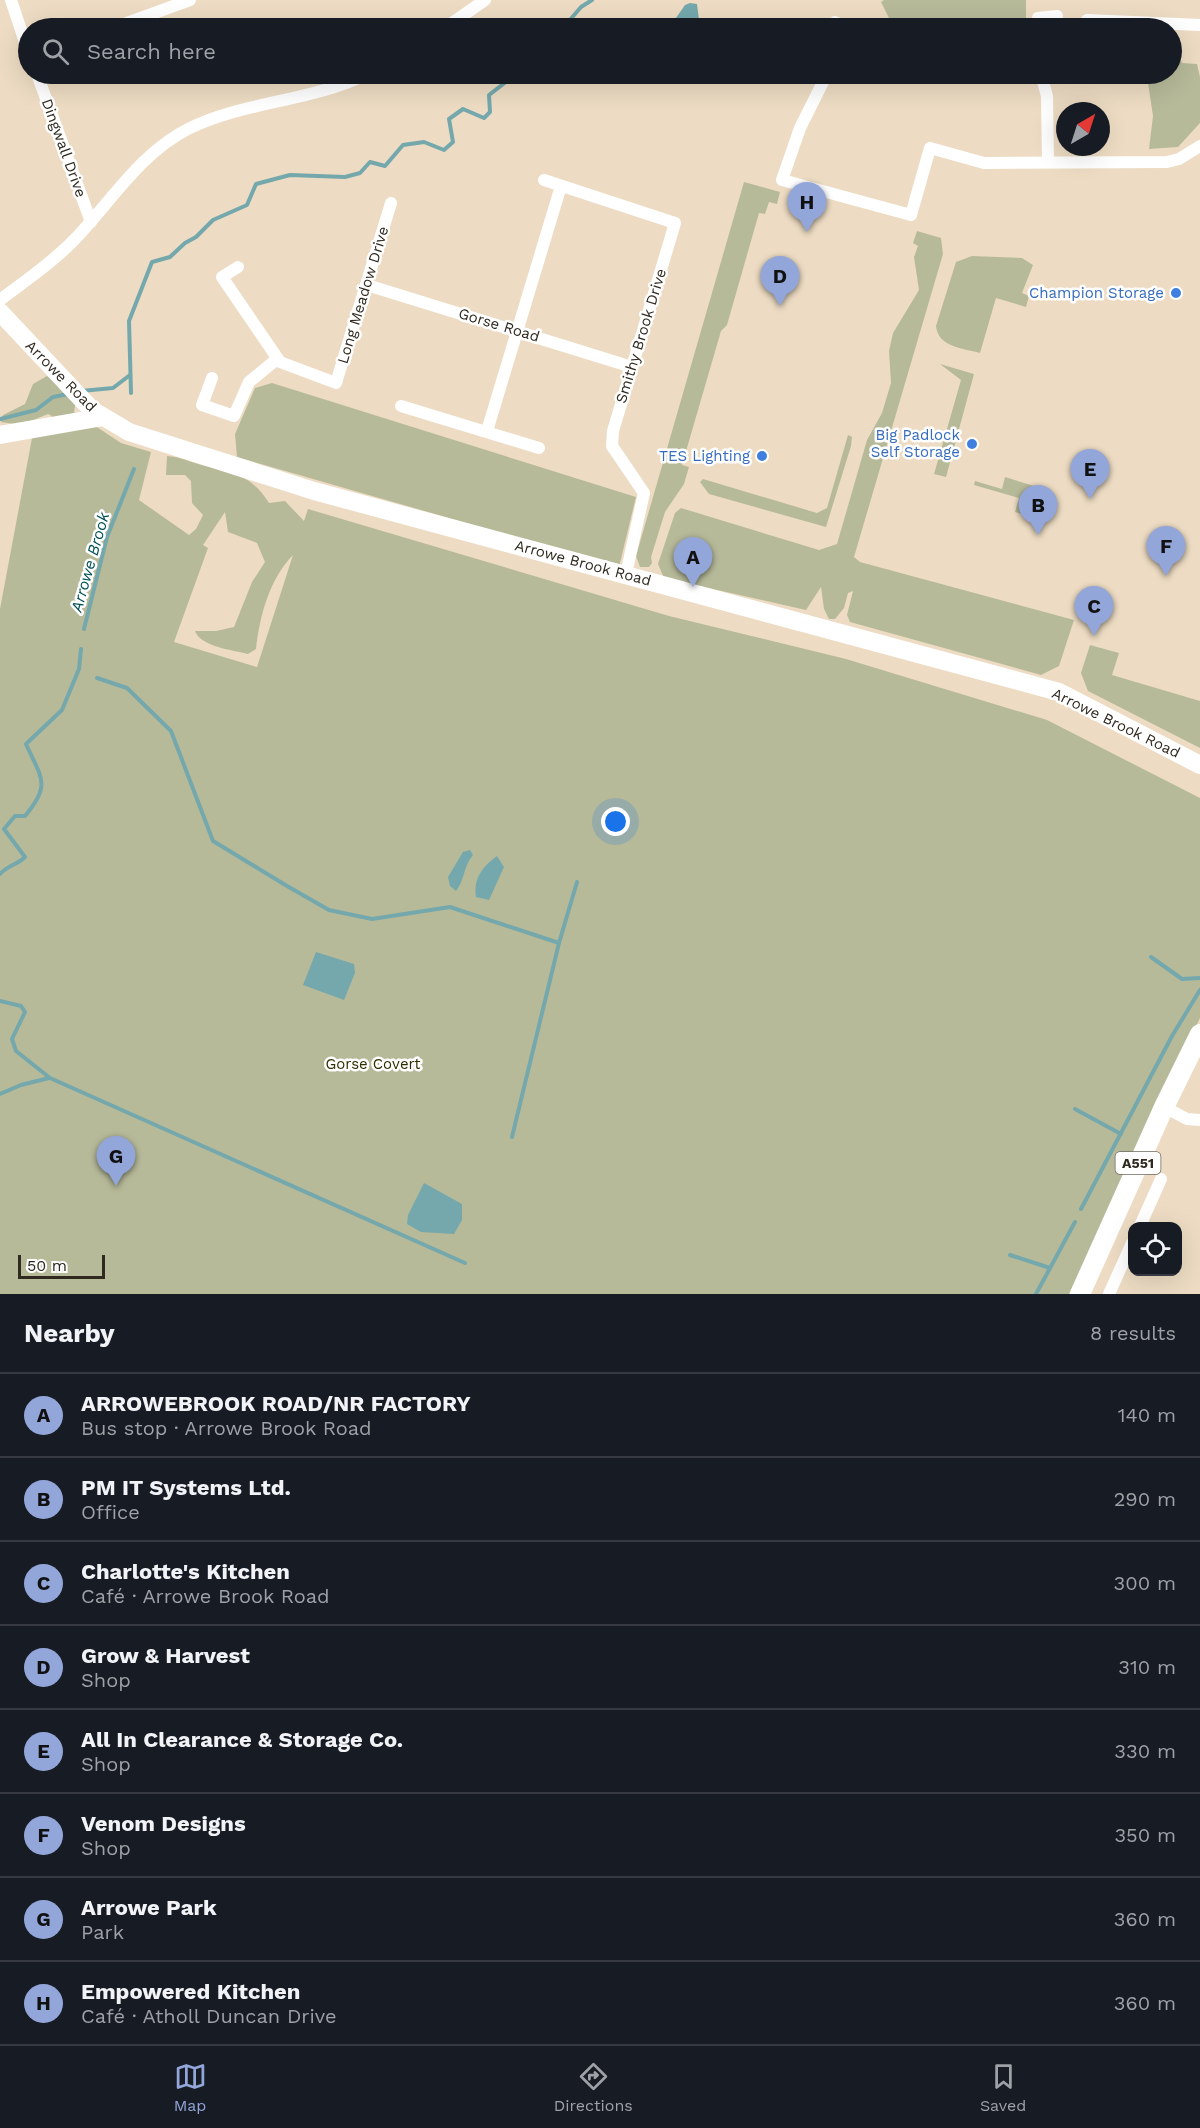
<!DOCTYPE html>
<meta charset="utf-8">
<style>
body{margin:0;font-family:"Work Sans",sans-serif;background:#20242c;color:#f1f3f6}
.controls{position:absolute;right:18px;bottom:18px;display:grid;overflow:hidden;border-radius:12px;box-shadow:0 6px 24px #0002}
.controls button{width:54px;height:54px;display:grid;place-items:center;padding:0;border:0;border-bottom:2px solid #363941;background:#171b24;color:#f1f3f6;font:30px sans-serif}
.compass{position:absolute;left:1056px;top:102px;width:54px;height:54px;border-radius:50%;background:#171b24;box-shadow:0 6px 24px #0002;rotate:39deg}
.scale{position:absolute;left:18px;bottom:15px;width:87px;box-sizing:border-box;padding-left:6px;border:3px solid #2f291f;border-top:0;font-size:16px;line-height:21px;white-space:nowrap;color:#2f291f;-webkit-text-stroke:4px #fff;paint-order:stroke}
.you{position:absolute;left:616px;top:822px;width:21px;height:21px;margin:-15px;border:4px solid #fff;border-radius:50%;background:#1a73e8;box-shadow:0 0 0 9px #1a73e833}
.badge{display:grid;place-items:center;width:39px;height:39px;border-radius:50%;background:#93a6da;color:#111;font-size:20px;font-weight:700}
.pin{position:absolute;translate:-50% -50px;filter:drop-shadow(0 2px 3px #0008)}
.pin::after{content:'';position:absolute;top:32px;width:21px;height:18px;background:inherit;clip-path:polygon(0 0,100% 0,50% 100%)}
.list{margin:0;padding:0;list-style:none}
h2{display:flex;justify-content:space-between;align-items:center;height:78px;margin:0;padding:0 24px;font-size:26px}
h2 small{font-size:20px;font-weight:400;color:#9ea1a6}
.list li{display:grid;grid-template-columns:39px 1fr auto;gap:18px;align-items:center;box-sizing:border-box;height:84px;padding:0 24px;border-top:2px solid #363941}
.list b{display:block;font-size:22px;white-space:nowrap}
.list p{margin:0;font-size:20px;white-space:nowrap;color:#9ea1a6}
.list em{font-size:20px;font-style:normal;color:#9ea1a6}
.icon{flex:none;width:33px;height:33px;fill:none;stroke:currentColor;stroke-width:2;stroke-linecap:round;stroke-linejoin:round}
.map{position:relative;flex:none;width:1200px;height:1294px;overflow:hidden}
.search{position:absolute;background:#171b24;box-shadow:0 6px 24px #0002;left:18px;right:18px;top:18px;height:66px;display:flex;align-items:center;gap:15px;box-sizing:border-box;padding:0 21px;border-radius:33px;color:#9ea1a6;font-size:22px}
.sheet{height:750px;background:#171b24}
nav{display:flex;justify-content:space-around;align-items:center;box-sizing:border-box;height:84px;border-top:2px solid #363941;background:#171b24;font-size:16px;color:#9ea1a6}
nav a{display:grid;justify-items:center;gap:3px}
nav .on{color:#93a6da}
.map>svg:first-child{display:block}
</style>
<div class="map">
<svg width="1200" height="1294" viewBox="0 0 1200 1294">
<rect width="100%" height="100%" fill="#eddcc3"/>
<g fill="#b7ba99" fill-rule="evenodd">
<path d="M884,0H1026V28H910L892,24L881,2Z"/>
<path d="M1172,48H1177L1182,63L1197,64L1200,77V123L1178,147L1149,149L1153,116L1148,83H1156L1157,74H1172Z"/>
<path d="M744,182L780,192L777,204L769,202L765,214L759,213L727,325L721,331L682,465L689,467L684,484L665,512L651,557L652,563L649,567H640L636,556Z"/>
<path d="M917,231L941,238L943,254L854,557L860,562L1074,620L1059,666L1041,675L850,622L847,615L853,591L848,593L844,608L835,619H829L824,609L821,587L806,610L664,578L658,564L675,513L681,508L819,550L837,544L867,440L882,413L891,383L889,351L893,333L919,290L914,257L918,246L913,243Z"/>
<path d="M972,256L1022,258L1033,265L1022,293L1029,296L1026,307L996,298L980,353C962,348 938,347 936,326L956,262Z"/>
<path d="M940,364L974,374L946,477L934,474L961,380Z"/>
<path d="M47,376L76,400L74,412L121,443L151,452L139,500L189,535L196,529L203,515L192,503L191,481L185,475H166L167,456C178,457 186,460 195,463C228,473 249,471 269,503L285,501L304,521L308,509L669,616L846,659L1047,720L1200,798V1018L1069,1294H0V609L32,438L37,429L52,416L48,414L21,425L1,422L3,415L25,404L33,384ZM225,512L228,532L257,543L265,562L252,582L234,627L216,631H195C201,647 233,650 248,654L256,649C260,615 269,580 293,555L257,667L174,642L208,548L203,545Z"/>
<path d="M272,383L636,497L619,567L237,457L235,434L255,388Z"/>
<path d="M848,435L852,437L851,446L826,527L709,494L700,482L703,479L817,513L827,508Z"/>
<path d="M1005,477L1037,487L1029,516L1015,512L1019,498L974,485L975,481L1002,489Z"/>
<path d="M1090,645L1119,653L1112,675L1200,701V748L1088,691L1081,673Z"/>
</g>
<g fill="#74a8ac">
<path d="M690,3L697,4L700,28H669L685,5Z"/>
<path d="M470,850L473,855C462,869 466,878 456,891L450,886L448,877L463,852Z"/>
<path d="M497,856L504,867L489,900L476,897C473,879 482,867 497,856Z"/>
<path d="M316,952L354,964L355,973L344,1000L303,985Z"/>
<path d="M424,1183L462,1204V1220L454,1234L421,1232L407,1224L408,1215Z"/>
</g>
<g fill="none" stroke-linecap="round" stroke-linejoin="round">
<g stroke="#74a8ac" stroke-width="4">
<path d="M563,28L581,7L592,0"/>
<path d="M81,391L113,388L130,375"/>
<path d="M131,393L129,321L152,262L170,257L185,243L196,237L213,220L247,205L256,184L290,175L345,177L360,173L370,162L385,166L403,145L424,142L444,150L453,142L449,119L463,109L484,118L490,112L489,95L516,74"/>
<path d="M0,419L36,410L53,397L68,394"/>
<path d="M84,629L107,537L134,469"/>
<path d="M97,678L127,688L171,731L213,841L287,886L329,910L372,919L450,907L559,943L512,1137"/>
<path d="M0,874C8,865 17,865 25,857L4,829L15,816H25C52,784 41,778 26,744L62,710L79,669L81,649"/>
<path d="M559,943L577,882"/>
<path d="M1151,957L1182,979L1200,978"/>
<path d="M0,1001L21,1006L25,1012L12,1039L16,1051L50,1078L465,1263"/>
<path d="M0,1094L21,1085L49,1078"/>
<path d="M1075,1109L1121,1134"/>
<path d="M1081,1209L1172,1036L1200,990"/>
<path d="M1010,1255L1050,1268"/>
<path d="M1036,1294L1075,1222"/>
</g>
<g stroke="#fff" stroke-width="12">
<path d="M11,0L28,51"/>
<path d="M1087,20L1200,25"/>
<path d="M835,22L847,28"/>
<path d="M113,28L190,0"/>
<path d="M445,28L485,0"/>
<path d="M1037,28L1038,18L1057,16"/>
<path d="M37,74L91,222"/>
<path d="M827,74L800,128L782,180L911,215L930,148L984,163L1167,162L1179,159L1200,146"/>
<path d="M1041,74L1047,96L1048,162"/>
<path d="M544,180L675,223L613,431L612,446L644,493L626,574"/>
<path d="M238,267L222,277L280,362L336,383L391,203"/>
<path d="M367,285L632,367"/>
<path d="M0,300C25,281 52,263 74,240C111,202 139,154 188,129C244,101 310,102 367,74"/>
<path d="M212,378L202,405L234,416L249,382L277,359"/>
<path d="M401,406L539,448"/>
<path d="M487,431L561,186"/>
<path d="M1164,1107L1187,1119L1200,1120"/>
<path d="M1140,1226L1161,1179"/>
<path d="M1109,1294L1132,1243"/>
</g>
<g stroke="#fff" stroke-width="18">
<path d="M0,312L92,410L129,432L314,491L1059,692L1200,765"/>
<path d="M0,435L103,417"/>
</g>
<path stroke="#fff" stroke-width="20" d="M1080,1294L1164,1107L1200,1034"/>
</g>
<g fill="#3f7fe0" stroke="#fff" stroke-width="2">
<circle cx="1176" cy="293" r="6"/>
<circle cx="972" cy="444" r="6"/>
<circle cx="762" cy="456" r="6"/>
</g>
<g text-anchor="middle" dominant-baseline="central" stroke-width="5" stroke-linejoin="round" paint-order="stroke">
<rect fill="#fff" stroke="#6d6962" stroke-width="1.5" x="1115.5" y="1152" width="45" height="22" rx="4.5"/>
<g font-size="14" font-weight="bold" fill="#2f291f">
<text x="1138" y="1163">A551</text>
</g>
<g font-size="15" fill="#2f291f" stroke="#fff">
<text transform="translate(64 148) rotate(70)">Dingwall Drive</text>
<text transform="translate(363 295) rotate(-73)">Long Meadow Drive</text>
<text transform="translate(499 325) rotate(17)">Gorse Road</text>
<text transform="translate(641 336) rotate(-73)">Smithy Brook Drive</text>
<text transform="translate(61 376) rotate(45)">Arrowe Road</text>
<text transform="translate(583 563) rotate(15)">Arrowe Brook Road</text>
<text transform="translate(1116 723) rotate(26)">Arrowe Brook Road</text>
</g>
<g font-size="15" fill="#366cbe" stroke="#fff" text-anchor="end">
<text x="1164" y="293">Champion Storage</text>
<text x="960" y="435">Big Padlock<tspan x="960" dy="17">Self Storage</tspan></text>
<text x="750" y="456">TES Lighting</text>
</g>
<g font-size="15" fill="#2e3000" stroke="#fff">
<text x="373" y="1064">Gorse Covert</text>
</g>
<g font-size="16" font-style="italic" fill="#005055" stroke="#fff">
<text transform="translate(90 562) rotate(-74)">Arrowe Brook</text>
</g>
</g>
</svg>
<div class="controls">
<button><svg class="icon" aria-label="locate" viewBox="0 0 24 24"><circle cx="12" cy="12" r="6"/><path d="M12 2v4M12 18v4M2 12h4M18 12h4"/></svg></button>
</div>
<svg class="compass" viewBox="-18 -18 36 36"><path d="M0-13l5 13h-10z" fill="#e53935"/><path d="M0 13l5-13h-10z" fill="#9ea1a6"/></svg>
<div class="scale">50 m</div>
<div class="you"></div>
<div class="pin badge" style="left:693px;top:587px">A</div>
<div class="pin badge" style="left:1038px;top:535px">B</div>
<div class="pin badge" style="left:1094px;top:636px">C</div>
<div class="pin badge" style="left:780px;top:306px">D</div>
<div class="pin badge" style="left:1090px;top:499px">E</div>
<div class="pin badge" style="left:1166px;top:576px">F</div>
<div class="pin badge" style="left:116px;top:1186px">G</div>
<div class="pin badge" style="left:807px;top:232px">H</div>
<div class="search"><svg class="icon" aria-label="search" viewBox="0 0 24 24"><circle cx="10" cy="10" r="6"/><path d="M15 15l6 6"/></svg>Search here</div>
</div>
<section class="sheet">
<h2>Nearby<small>8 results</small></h2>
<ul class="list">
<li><span class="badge">A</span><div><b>ARROWEBROOK ROAD/NR FACTORY</b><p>Bus stop · Arrowe Brook Road</p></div><em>140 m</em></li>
<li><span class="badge">B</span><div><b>PM IT Systems Ltd.</b><p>Office</p></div><em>290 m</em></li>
<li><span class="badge">C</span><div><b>Charlotte's Kitchen</b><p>Café · Arrowe Brook Road</p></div><em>300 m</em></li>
<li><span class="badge">D</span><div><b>Grow &amp; Harvest</b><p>Shop</p></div><em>310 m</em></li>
<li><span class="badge">E</span><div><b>All In Clearance &amp; Storage Co.</b><p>Shop</p></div><em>330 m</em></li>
<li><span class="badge">F</span><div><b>Venom Designs</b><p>Shop</p></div><em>350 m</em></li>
<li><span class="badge">G</span><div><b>Arrowe Park</b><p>Park</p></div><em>360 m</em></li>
<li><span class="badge">H</span><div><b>Empowered Kitchen</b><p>Café · Atholl Duncan Drive</p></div><em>360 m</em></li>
</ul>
</section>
<nav>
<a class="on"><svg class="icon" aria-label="map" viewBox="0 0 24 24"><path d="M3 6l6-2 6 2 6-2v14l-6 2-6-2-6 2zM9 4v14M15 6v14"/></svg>Map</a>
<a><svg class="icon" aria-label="directions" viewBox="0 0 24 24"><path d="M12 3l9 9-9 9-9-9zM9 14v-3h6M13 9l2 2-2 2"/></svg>Directions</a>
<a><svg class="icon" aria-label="saved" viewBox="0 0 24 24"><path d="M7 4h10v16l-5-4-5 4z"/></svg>Saved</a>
</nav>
